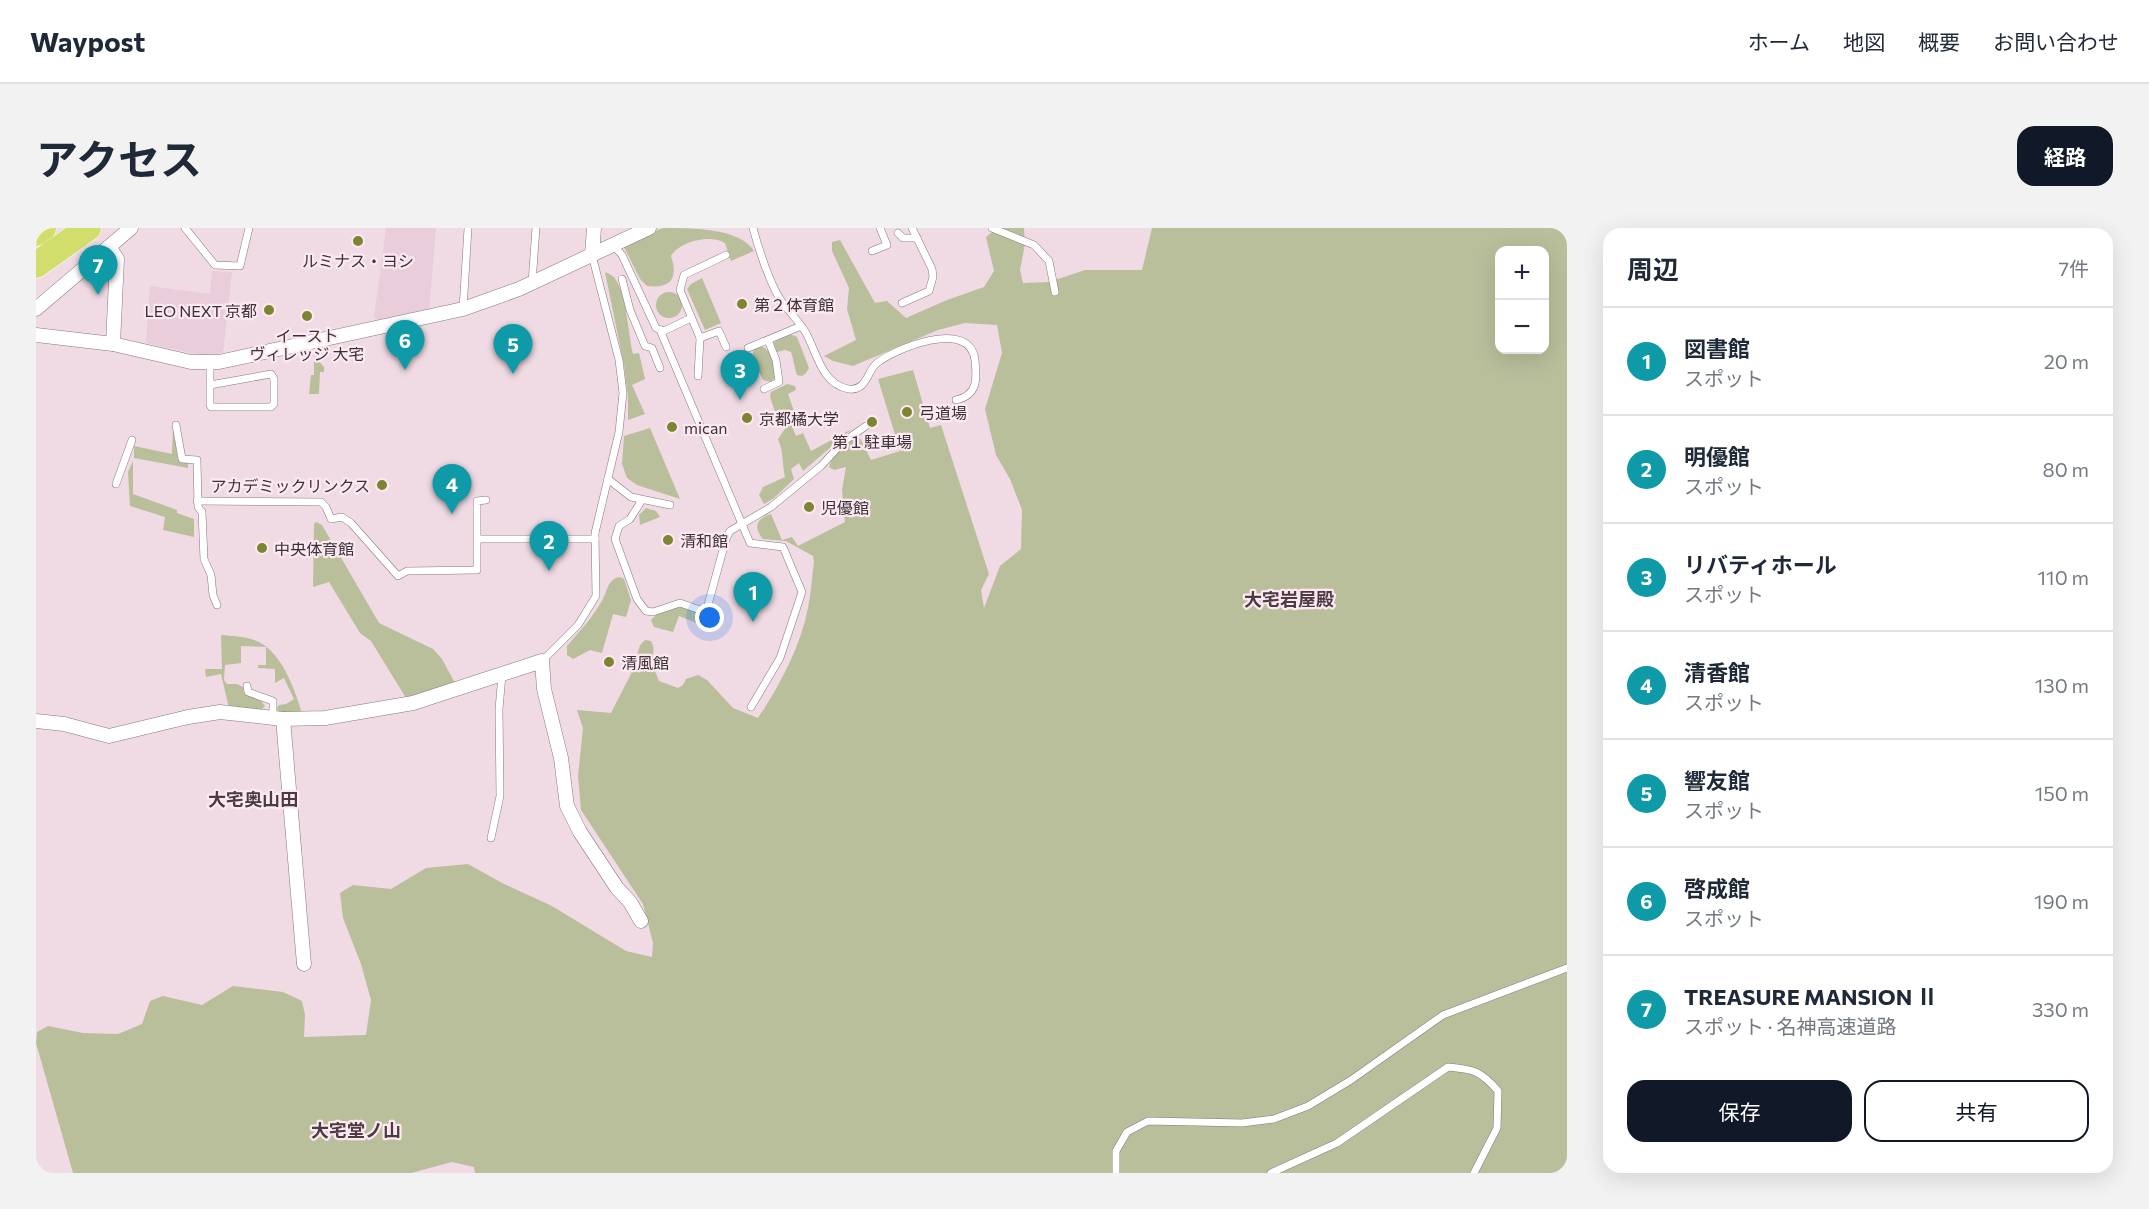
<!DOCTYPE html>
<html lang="ja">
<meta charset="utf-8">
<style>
body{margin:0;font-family:Commissioner,"Noto Sans JP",sans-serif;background:#f2f2f3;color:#1f2937}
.controls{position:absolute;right:18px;top:18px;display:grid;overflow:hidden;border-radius:12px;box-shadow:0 6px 24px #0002}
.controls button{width:54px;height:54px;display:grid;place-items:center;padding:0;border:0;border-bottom:2px solid #e0e1e3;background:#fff;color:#1f2937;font:30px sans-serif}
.you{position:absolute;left:674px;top:390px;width:21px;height:21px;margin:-15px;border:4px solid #fff;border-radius:50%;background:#1a73e8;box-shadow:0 0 0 9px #1a73e833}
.badge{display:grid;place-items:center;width:39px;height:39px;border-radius:50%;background:#111827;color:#fff;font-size:20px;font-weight:700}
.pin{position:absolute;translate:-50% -50px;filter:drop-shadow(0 2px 3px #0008)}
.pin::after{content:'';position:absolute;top:32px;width:21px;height:18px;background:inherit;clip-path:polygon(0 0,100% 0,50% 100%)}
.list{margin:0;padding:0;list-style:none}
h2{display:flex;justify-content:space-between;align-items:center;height:78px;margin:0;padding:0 24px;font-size:26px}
h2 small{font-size:20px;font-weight:400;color:#747a83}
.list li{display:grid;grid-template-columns:39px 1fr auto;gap:18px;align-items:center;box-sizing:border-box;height:108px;padding:0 24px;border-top:2px solid #e0e1e3}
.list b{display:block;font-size:22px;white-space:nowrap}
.list p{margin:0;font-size:20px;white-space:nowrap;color:#747a83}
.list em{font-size:20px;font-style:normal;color:#747a83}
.actions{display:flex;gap:12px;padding:18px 24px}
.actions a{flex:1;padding:14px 0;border:2px solid #111827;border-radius:18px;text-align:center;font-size:21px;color:#111827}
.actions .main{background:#111827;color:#fff}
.map{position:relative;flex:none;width:1531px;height:945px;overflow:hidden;border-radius:18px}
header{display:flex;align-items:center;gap:36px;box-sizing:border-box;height:84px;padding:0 30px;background:#fff;border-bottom:2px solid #e0e1e3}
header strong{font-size:28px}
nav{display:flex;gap:33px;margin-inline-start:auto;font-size:21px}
.intro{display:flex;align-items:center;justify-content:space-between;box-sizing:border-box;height:144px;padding:0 36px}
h1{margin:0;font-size:42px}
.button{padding:15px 27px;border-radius:18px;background:#111827;color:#fff;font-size:21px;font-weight:700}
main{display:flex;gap:36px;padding:0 36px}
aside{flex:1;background:#fff;border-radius:18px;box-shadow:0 6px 24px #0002}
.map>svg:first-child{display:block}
</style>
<header>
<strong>Waypost</strong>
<nav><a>ホーム</a><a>地図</a><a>概要</a><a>お問い合わせ</a></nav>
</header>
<div class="intro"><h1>アクセス</h1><a class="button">経路</a></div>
<main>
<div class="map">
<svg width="1531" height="945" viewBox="0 0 1531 945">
<rect width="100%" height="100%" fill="#f0dbe5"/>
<g fill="#e9cdda">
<path d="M350,0H400L393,84L342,93L338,89Z"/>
<path d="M176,43L196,44L187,125L165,127L110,115L114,58L174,66Z"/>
</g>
<g fill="#b9be9b" fill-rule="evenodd">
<path d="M627,0C656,0 704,0 718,23L695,33L689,15C675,6 644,13 635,28C642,50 636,61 611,58L604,51L588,19L590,15Z"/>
<path d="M961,0H988L989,16L984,42L987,55L1013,54L1049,42H1106L1116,0H1531V945H439L438,939L416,934L375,945H37L0,815L1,804L12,798L47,805L82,806L106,796L114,773L127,768L166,777L197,758L247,764L266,773L269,787L268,809L330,807L335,772L325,736L307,690L304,665L317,657L355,661L390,640L432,636L468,656L516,678L590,723L616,729L617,715L607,676L545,582L542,548L547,500L541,482L575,485L596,444L604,417L609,412L615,413C619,421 617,424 616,433C616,439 621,447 623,453L642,460L647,457L650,451L662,447L671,452L697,480L722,490C744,457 764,420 772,380C775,365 776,349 778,334L777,328L750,313L727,311C717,299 720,291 735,286L746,312L756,309L762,318L809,294L806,262L810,239L798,242L793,239C797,225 810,211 824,210L835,232L864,223L842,151L877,142L894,200L905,197L953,346L945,362L948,380L964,338L985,321L986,282L974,251L960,227L949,181L966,125L961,97L929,95L902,102L817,138L797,133L788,128L820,112L811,81L813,60L796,23V14L804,12L839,75L851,73L870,90L911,72L948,59L958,43L950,9ZM1464,22H1508V122H1464Z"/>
<path d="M569,44C574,46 578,48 580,52C591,70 592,105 597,126L603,125L609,151L596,157L609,186L592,192V169L588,137Z"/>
<path d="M666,50L685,95L669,102L651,61L655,56Z"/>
<circle cx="633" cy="77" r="13"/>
<path d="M754,106L761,109L773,140L770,145L766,148L761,147C758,139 758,132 755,124L749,122L741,124L738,115L740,112Z"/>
<path d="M724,118C738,122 737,138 739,150L735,154L727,152L716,128L718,121Z"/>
<path d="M278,128L288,139V144H284L283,166H273L275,147H278Z"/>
<path d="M751,156L759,158L760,162L752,166L758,183L751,186L760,208L767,205L775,223L816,201L767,243L763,235L755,241L758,251L738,270L728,276L723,267L727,259L749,249C746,236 748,225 742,211L753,195L744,198L734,169L735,164Z"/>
<path d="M137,199L142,233L152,235V240L98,230V218L136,226Z"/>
<path d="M614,200L644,271L601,257L591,250L586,236L588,208Z"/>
<path d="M97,233V266L141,282V285L158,291V309L127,302L129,289L94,278L92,244Z"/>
<path d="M610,280L620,283L624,289L604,297L603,287Z"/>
<path d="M280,294L286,297L343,395L397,421L406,431L419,455L370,470L335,413L324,405L293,354L277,359L278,296Z"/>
<path d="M583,349L588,351L595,372L590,389L577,386L566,425L554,422L537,431L531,427V418C544,403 557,389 567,371C572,360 572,352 583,349Z"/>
<path d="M647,379L665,384L669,390L668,398L643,388L637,404L618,399L615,392C622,383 635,380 647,379Z"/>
<path d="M185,407C196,408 208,408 218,412C245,421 258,460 266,485L248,486L242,484L241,480L243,477L250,476L258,471L248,450L239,455V441L222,440V437H230V419L205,418V435L189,437L188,452L191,456H201L207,459L208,466L225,473L229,478L225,482L195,480L192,476L185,446L170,449L169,441H186Z"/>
</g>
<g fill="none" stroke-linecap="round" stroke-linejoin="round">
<g stroke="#89767e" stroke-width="8">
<g id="lane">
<path d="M149,0L179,37L204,38L213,0"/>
<path d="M717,0C723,22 730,44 740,64C748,80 762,91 770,105C781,125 786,157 813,161C831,163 831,143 841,135C860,120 934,90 939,132C941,151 942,167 920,172"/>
<path d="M956,0L998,17L1013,33L1019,64"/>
<path d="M862,5L867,10H881"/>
<path d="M577,17L586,27L620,100L628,103L655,90"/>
<path d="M836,23L851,17L844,0"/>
<path d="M690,27L648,47L644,62L664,110L683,103L690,119"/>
<path d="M586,51L594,82L609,118L616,120L624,140"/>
<path d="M496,55L500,0"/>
<path d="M866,75L893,63L897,49L896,41L876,0"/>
<path d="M427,81L432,0"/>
<path d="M624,102L714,315L747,319L766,364L744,430L715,479"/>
<path d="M712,120L765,98"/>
<path d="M662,148L664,110"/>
<path d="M174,157L235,146L238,151V176L235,179H175L174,177V135"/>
<path d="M728,161L743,154L740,132L732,112"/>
<path d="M140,197L146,231L161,232L162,279L166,284L168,331L175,347L177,367L181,377"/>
<path d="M572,251L595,269L634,277"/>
<path d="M80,256L96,212"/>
<path d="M606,272L594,291L583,298L579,311L601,371L610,383L617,384L644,375L670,384L690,311L694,303L735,279L785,238L807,214L837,193"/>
<path d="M161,273L285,274L290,279L295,291L306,289L315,295L362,348L371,343L441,342V273L450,272"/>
<path d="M442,311H559"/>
<path d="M506,433L542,397L560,368L559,305L583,204L587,165L583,132L556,27"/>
<path d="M211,458L212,464L237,473V490"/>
<path d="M455,610L464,568L463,481L466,447"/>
<path d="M1080,945V923L1091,904L1112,893L1206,895L1238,891L1272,878L1315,852L1407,787L1531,740"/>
<path d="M1235,945L1301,915L1412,839C1437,841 1445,843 1462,863L1461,900L1438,945"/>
</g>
</g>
<g stroke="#89767e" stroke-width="15">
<g id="street">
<path d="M73,19L81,31L77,116"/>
<path d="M556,27L558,0"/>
<path d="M0,81L95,0"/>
<path d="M0,107L77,116L155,134H183L427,81L483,61L613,0"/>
<path d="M247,491L268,736"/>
<path d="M0,493L28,496L73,508L152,489L184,484L247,491L289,490L377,475L506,433L508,461L525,530L531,578L544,604L581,660L594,674L605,693"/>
</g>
</g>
<g stroke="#fff" stroke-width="27">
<g id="highway">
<path d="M0,5L7,0"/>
<path d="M0,37L52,0"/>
</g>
</g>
<use href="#lane" stroke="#fff" stroke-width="7"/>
<use href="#street" stroke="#fff" stroke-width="14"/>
<use href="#highway" stroke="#d2de6b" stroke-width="26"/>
</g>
<g fill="#7c8531" stroke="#fee9f2" stroke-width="2">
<circle cx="322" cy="13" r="6"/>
<circle cx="706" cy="76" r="6"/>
<circle cx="233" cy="82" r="6"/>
<circle cx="271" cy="88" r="6"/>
<circle cx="871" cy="184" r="6"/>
<circle cx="711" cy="190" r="6"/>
<circle cx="836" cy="194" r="6"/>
<circle cx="636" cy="199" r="6"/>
<circle cx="346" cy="257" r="6"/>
<circle cx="773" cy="279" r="6"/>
<circle cx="632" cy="312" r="6"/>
<circle cx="226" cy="320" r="6"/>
<circle cx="573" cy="434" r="6"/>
</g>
<g text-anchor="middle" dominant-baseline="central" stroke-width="4.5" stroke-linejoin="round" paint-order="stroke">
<g font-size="16" fill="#3a3235" stroke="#fee9f2" text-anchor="start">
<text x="322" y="32" text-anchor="middle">ルミナス・ヨシ</text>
<text x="718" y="76">第２体育館</text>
<text x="221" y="82" text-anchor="end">LEO NEXT 京都</text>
<text x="271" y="107" text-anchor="middle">イースト<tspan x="271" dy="18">ヴィレッジ 大宅</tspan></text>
<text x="883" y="184">弓道場</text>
<text x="723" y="190">京都橘大学</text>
<text x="648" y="199">mican</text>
<text x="836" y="213" text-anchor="middle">第１駐車場</text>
<text x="334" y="257" text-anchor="end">アカデミックリンクス</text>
<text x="785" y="279">児優館</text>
<text x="644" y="312">清和館</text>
<text x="238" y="320">中央体育館</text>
<text x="585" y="434">清風館</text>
</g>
<g font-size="18" font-weight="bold" fill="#4b3b42" stroke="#fee9f2">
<text x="1253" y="371">大宅岩屋殿</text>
<text x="217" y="571">大宅奥山田</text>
<text x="320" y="902">大宅堂ノ山</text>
</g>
</g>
</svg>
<div class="controls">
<button>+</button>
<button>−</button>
</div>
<div class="you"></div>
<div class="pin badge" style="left:717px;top:394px;background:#0f9aa8">1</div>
<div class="pin badge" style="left:513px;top:343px;background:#0f9aa8">2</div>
<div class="pin badge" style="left:704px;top:172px;background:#0f9aa8">3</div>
<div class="pin badge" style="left:416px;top:286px;background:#0f9aa8">4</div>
<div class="pin badge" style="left:477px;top:146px;background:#0f9aa8">5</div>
<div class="pin badge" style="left:369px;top:142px;background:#0f9aa8">6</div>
<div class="pin badge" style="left:62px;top:67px;background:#0f9aa8">7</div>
</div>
<aside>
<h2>周辺<small>7件</small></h2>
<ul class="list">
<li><span class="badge" style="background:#0f9aa8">1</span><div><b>図書館</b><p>スポット</p></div><em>20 m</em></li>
<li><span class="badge" style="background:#0f9aa8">2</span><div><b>明優館</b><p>スポット</p></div><em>80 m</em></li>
<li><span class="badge" style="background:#0f9aa8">3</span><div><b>リバティホール</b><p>スポット</p></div><em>110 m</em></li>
<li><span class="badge" style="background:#0f9aa8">4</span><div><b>清香館</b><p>スポット</p></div><em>130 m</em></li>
<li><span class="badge" style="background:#0f9aa8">5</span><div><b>響友館</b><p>スポット</p></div><em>150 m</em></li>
<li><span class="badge" style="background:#0f9aa8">6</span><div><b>啓成館</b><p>スポット</p></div><em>190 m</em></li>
<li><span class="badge" style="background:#0f9aa8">7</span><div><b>TREASURE MANSION Ⅱ</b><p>スポット · 名神高速道路</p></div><em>330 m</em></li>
</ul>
<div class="actions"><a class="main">保存</a><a>共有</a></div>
</aside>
</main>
